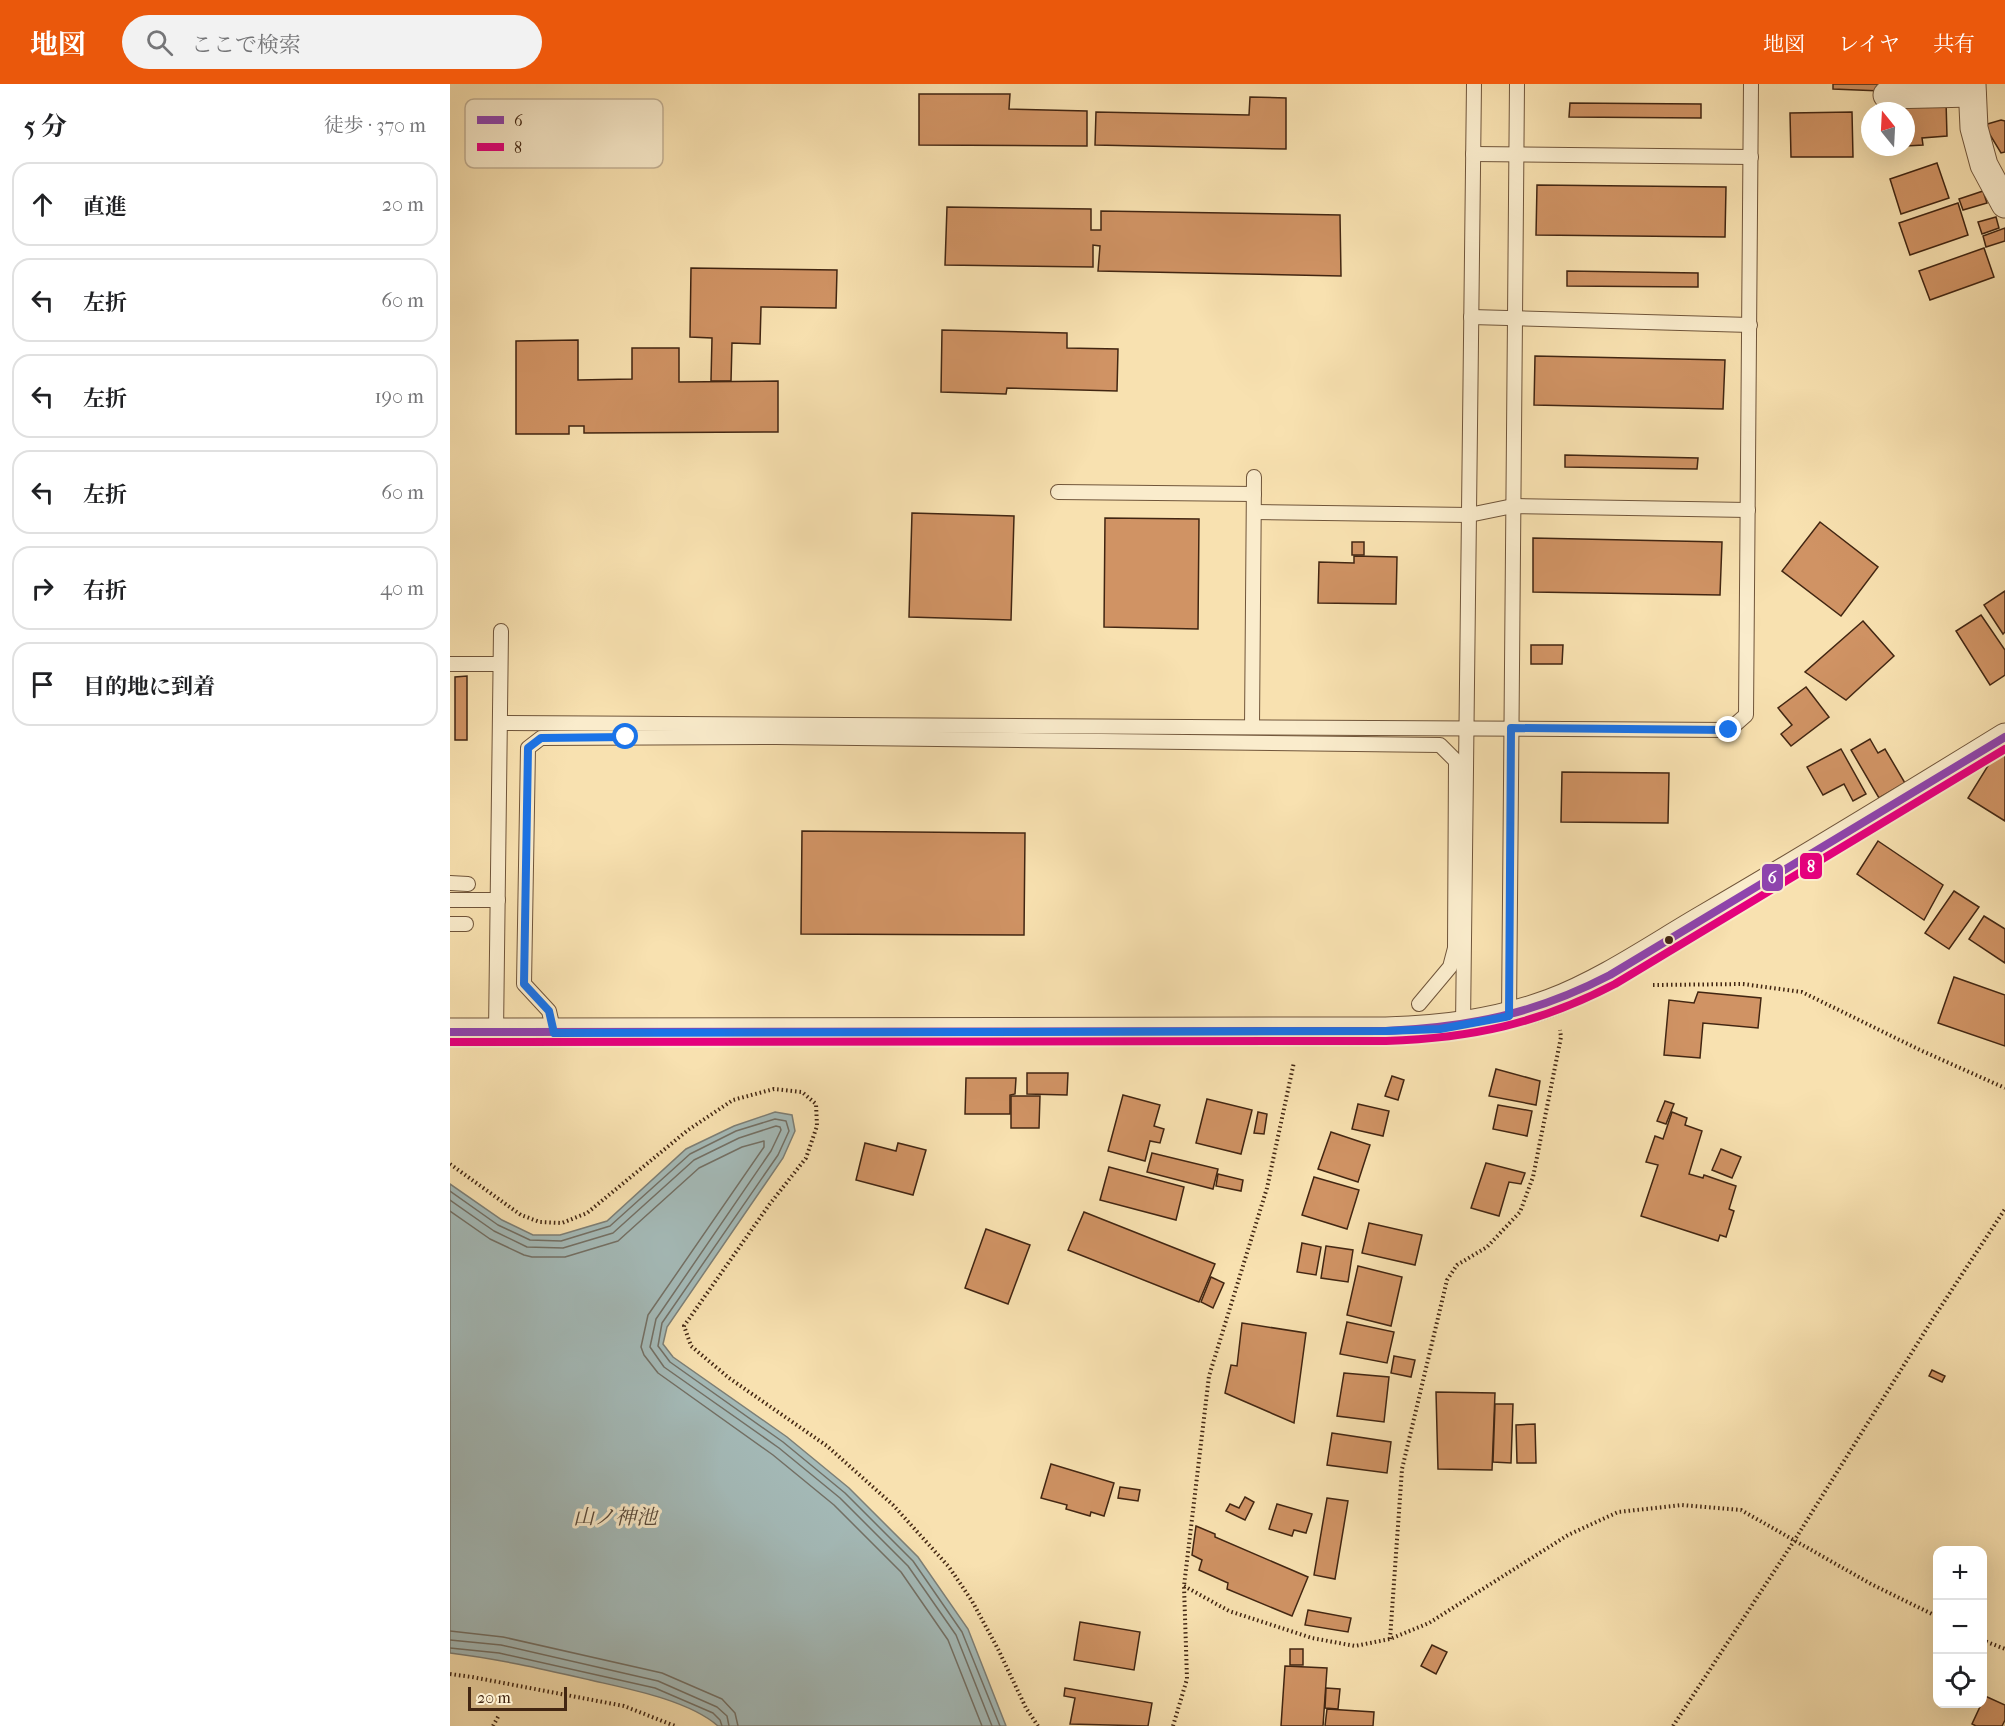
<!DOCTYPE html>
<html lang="ja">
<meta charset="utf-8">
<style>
body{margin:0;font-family:"IM FELL French Canon","Noto Serif JP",serif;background:#f2f2f2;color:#202124}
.controls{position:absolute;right:18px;bottom:18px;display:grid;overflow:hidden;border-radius:12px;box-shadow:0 6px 24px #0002}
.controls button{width:54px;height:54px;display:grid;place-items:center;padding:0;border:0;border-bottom:2px solid #e0e0e0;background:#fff;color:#202124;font:30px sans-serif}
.compass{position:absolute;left:1411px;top:18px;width:54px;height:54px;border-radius:50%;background:#fff;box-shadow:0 6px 24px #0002;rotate:342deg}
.scale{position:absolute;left:18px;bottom:15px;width:99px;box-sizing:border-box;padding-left:6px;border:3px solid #422612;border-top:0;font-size:16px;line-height:21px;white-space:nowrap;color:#422612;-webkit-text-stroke:4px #faeccc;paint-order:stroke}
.stop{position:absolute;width:18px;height:18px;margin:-14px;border:4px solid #1a73e8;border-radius:50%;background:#fff}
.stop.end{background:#1a73e8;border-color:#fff;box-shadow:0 2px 6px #0008}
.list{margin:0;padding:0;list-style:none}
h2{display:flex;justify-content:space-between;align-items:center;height:78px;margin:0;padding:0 24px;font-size:26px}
h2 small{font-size:20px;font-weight:400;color:#757577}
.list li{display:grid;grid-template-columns:39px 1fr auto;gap:18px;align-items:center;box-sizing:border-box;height:84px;margin:0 12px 12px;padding:0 12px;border:2px solid #e0e0e0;border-radius:18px}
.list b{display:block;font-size:22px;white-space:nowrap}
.list em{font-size:20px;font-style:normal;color:#757577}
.icon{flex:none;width:33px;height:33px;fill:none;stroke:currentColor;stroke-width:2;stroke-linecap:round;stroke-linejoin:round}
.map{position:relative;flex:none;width:1555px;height:1642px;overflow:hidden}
header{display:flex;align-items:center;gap:36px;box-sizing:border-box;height:84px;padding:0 30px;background:#ea580c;color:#fff}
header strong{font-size:28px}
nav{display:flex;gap:33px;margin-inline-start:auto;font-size:21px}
.search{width:420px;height:54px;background:#f2f2f2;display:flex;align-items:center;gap:15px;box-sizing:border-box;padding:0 21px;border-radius:33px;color:#757577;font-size:22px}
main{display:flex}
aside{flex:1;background:#fff}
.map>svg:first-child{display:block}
</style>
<header>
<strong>地図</strong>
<div class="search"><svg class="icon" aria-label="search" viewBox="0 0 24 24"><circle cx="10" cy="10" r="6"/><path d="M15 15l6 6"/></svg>ここで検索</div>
<nav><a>地図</a><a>レイヤ</a><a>共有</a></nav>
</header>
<main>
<aside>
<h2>5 分<small>徒歩 · 370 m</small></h2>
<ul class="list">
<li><svg class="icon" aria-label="ahead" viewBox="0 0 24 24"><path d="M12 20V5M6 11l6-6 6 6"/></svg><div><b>直進</b></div><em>20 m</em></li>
<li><svg class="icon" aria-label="left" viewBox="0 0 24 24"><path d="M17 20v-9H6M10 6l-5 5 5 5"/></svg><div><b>左折</b></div><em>60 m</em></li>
<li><svg class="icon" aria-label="left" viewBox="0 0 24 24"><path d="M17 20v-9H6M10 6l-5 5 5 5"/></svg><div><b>左折</b></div><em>190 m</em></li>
<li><svg class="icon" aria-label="left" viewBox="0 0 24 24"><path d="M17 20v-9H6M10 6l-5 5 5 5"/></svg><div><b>左折</b></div><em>60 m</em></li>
<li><svg class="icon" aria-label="right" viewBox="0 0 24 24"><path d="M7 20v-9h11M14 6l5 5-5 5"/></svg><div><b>右折</b></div><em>40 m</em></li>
<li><svg class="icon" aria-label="arrive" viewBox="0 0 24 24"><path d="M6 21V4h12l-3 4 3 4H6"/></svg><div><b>目的地に到着</b></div></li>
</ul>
</aside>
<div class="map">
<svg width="1555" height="1642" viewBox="0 0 1555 1642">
<rect width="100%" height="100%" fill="#f8e1b0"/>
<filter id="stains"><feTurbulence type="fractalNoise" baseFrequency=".00333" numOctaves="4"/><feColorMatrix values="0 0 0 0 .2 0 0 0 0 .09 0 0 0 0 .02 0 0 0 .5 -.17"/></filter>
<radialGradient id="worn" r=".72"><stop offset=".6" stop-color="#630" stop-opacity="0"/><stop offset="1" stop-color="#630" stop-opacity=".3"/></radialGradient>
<path fill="#a4bab8" stroke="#7d7f76" stroke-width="1.5" d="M325,1028L342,1031L345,1047L333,1074L217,1243L213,1260L223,1273L337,1353L399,1404L468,1473L518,1545L556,1642H268C238,1616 179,1605 140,1596C92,1585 49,1575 0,1569V1100L52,1136L83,1151H110L157,1137L236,1065L284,1042Z"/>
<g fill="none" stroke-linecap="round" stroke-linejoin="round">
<g stroke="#737065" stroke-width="1.5">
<path d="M0,1107L48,1141L80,1156L111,1157L160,1142L240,1070L286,1047L325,1035L336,1037L339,1047L328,1071L212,1239L208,1262L220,1278L333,1358L395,1409L463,1477L512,1548L550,1642"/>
<path d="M0,1116L44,1147L77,1163L113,1164L163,1149L244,1076L289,1054L326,1042L330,1043L331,1046L321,1067L206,1235L200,1263L214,1283L329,1364L390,1414L458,1482L506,1551L542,1642"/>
<path d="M0,1127L40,1155L74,1171L82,1173H115L168,1157L249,1084L292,1063L314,1057V1063L198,1231L191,1263L194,1271L208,1289L323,1371L384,1421L451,1488L498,1556L532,1642"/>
<path d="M0,1547L53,1553L212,1589L272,1615L285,1629L288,1642"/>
<path d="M0,1556L51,1561L208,1597L267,1623L277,1632L279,1642"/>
<path d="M0,1564L49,1569L205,1604L263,1629L270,1636L272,1642"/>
</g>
</g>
<g fill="#d09364" stroke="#422612" stroke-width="1.5">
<path d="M1383,0H1432L1431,7L1383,5Z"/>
<path d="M469,10H560L559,25L637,27V62L469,61Z"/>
<path d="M800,13L836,14V65L645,61L646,28L799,31Z"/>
<path d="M1496,17L1497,52L1472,54L1473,61L1456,62V27H1436L1435,24Z"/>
<path d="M1120,19L1251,20V34L1119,33Z"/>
<path d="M1402,28L1403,73H1341L1340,29Z"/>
<path d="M1551,36L1555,37V68L1551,69L1534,41Z"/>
<path d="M1487,79L1499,114L1451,130L1440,95Z"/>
<path d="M1087,101L1276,103L1275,153L1086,151Z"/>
<path d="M1533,107L1537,119L1513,126L1509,115Z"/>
<path d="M1508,119L1518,151L1460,171L1449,139Z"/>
<path d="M497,123L641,125V146H651V127L890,131L891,192L648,187L650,162L643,161V183L495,181Z"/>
<path d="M1546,133L1549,144L1532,150L1528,138Z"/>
<path d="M1555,144V157L1536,163L1533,152Z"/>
<path d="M1534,164L1544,193L1480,216L1469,187Z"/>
<path d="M241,184L387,186L386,224L311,223L310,260L282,259L281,297H261L262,254L240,253Z"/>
<path d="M1117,187L1248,189V203L1117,202Z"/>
<path d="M492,246L617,249V264L668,265L667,307L557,304L556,310L491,308Z"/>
<path d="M128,256V296L182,295V264H229V298L328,297V348L134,349V342H119V350H66V257Z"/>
<path d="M1085,272L1275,276L1273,325L1084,321Z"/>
<path d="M1115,371L1248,374L1247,385L1115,383Z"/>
<path d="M462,429L564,432L561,536L459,533Z"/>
<path d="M655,434L749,435L748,545L654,543Z"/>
<path d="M1370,438L1428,483L1391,532L1332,487Z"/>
<path d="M1083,454L1272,458L1270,511L1083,508Z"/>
<rect x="902" y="458" width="12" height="13"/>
<path d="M904,472L947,473L946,520L868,519L869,478L904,479Z"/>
<path d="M1555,507V548L1553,550L1534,521Z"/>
<path d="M1531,531L1555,566V591L1540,601L1506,547Z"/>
<path d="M1413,537L1444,572L1396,616L1355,588Z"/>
<path d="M1081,561H1113L1112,580H1081Z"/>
<path d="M17,592V656H5V593Z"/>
<path d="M1356,603L1379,633L1341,662L1331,650L1342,641L1328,624Z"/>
<path d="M1420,655L1428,669L1435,665L1455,699L1429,714L1401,666Z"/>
<path d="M1549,664L1555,668V737L1518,714Z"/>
<path d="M1391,665L1416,710L1403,717L1394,700L1373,711L1357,683Z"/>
<path d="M1112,688L1219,689L1218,739L1111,738Z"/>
<path d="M352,747L575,749L574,851L351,850Z"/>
<path d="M1428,757L1493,801L1474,836L1407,790Z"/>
<path d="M1504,807L1529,823L1499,865L1475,849Z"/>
<path d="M1534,832L1555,845V879L1519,855Z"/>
<path d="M1504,893L1555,911V962L1488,939Z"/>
<path d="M1248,908L1311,914L1308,944L1253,939L1250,974L1214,971L1219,916L1244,919Z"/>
<path d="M1046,985L1090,997L1086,1021L1039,1012Z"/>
<path d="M577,989H618L617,1011L577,1010Z"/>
<path d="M942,992L954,996L948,1016L935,1012Z"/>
<path d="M516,994H566L565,1010L560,1011V1030H515Z"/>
<path d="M673,1011L710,1021L704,1042L714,1045L710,1059L700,1057L695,1077L658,1067Z"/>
<path d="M561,1012H590L589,1044H561Z"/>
<path d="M757,1015L802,1026L791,1070L746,1059Z"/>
<path d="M1215,1017L1224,1020L1216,1040L1207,1037Z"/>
<path d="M908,1020L939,1027L933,1052L902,1045Z"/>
<path d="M1048,1021L1082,1027L1077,1052L1043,1045Z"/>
<path d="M808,1028L817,1030L814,1050L804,1049Z"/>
<path d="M1222,1028L1237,1034L1235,1041L1252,1047L1239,1090L1253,1094L1254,1091L1286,1102L1279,1125L1284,1127L1276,1153L1270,1151L1268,1157L1191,1132L1208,1081L1196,1078L1205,1052L1213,1055Z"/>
<path d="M881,1048L920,1061L908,1098L868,1085Z"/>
<path d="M415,1059L446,1067L448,1059L476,1066L463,1111L406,1096Z"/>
<path d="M1271,1065L1291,1073L1282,1094L1262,1086Z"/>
<path d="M702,1069L768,1085L763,1105L697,1088Z"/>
<path d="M1036,1079L1075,1089L1071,1100L1059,1098L1049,1132L1021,1124Z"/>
<path d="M659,1083L734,1103L726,1136L650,1116Z"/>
<path d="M768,1090L793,1096L791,1107L766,1102Z"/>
<path d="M864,1093L909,1106L897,1145L852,1131Z"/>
<path d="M634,1128L765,1180L749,1218L618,1166Z"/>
<path d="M919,1139L972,1151L965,1181L912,1169Z"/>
<path d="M536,1145L580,1161L558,1220L515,1204Z"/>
<path d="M852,1159L871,1163L866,1191L847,1188Z"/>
<path d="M876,1162L903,1166L898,1198L871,1194Z"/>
<path d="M908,1182L952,1193L941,1242L897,1231Z"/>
<path d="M761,1193L774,1199L763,1224L751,1218Z"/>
<path d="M897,1238L944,1248L937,1279L890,1270Z"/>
<path d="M792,1239L856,1249L844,1339L775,1309L781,1281L787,1282Z"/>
<path d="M944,1272L965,1276L961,1293L941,1289Z"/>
<path d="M1482,1286L1495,1292L1492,1298L1479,1292Z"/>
<path d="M894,1289L939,1293L934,1338L887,1332Z"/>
<path d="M986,1308L1045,1309L1042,1386L988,1385Z"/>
<path d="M1045,1320H1063L1061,1379L1043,1378Z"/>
<path d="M1085,1340L1086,1379H1067L1066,1341Z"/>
<path d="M882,1349L941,1358L937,1389L877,1381Z"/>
<path d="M601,1380L664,1399L654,1432L641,1428L640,1432L616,1425L617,1421L591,1414Z"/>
<path d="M670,1403L690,1406L688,1417L668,1414Z"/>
<path d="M795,1413L804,1418L795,1436L776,1427L780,1420L789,1424Z"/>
<path d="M877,1414L898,1417L885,1495L864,1491Z"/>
<path d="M827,1420L862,1430L856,1449L844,1446L842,1452L819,1445Z"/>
<path d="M746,1442L765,1450V1453L858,1493L842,1532L777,1505L778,1499L749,1486L752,1476L742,1471Z"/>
<path d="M858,1526L901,1534L898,1548L855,1541Z"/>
<path d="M630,1538L690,1548L684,1586L624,1576Z"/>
<path d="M982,1561L997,1568L986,1590L971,1582Z"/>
<rect x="840" y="1565" width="13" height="16"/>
<path d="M835,1582L877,1584L873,1642H831Z"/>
<path d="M615,1604L702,1619L698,1642L620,1640L625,1614L614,1612Z"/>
<path d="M876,1604L890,1605L888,1625L875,1624Z"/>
<path d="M1535,1612L1555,1621V1636L1552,1642H1526L1522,1640Z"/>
<path d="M877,1625L924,1628L923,1642H875Z"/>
</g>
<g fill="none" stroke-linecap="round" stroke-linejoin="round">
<g stroke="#70553a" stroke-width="16">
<g id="lane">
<path d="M1023,70L1301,73"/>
<path d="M1021,233L1300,241"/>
<path d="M608,408L804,410"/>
<path d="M804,428L1019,431L1063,422L1298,426"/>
<path d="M0,580H50"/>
<path d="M50,639L1279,646L1296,631L1301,0"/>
<path d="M802,643L804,393"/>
<path d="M0,799L18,800"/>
<path d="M0,816H48"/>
<path d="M0,840H16"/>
<path d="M1059,932L1067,0"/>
<path d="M1013,942L1024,0"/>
<path d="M46,949L51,547"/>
<path d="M104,949L99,927L74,900L78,664L91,654L326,653L990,661L1006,677L1005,864L1000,883L969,920"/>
</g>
</g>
<g stroke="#70553a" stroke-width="29">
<g id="street">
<path d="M1522,0L1524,44L1534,81L1555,120"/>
<path d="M1437,11L1522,9"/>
<path d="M0,948L936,947C994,945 1045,939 1100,919C1155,898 1205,863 1255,834C1356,775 1456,714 1555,653"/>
</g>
</g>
<g stroke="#422612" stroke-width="4" stroke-dasharray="1.5 3" stroke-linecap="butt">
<path d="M1203,901L1293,900L1352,908L1470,966L1555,1004"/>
<path d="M0,1080L71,1131L90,1138L112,1139L137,1129L238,1046L283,1016L324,1005L352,1008L366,1020L367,1042L356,1074L319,1121L234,1242L241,1262L279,1294L377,1362L443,1421L499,1483L522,1517L548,1565L576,1624L588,1642"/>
<path d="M734,1502L779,1527L862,1554L905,1562L940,1555L979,1539L1118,1451L1168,1428L1232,1421L1291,1426L1421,1500L1488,1533"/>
<path d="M940,1555L952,1385L997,1196L1007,1181L1037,1163L1070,1128L1083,1093L1111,953L1110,946"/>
<path d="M1532,1556L1555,1565"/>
<path d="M0,1590L22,1593L174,1622L225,1642"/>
<path d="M43,1642L49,1631"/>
<path d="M723,1642L737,1595L734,1502L759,1292L817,1104L844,978"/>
<path d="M1223,1642L1344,1457L1484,1233L1555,1125"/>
</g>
<use href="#lane" stroke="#faeccc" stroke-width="14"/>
<use href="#street" stroke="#faeccc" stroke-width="27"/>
<g stroke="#faeccc" stroke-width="12">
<path id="bus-1" d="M0,948L936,947C1020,943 1085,930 1160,891L1555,653"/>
</g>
<g stroke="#faeccc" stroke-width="12">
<path id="bus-2" d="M0,958L936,957C1022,954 1088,940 1165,900L1555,665"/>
</g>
<use href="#bus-1" stroke="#8e44ad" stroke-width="8"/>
<use href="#bus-2" stroke="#e5007d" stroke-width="8"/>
</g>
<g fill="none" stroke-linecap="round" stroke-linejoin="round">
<path stroke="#1a73e8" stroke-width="8" d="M176,653L91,654L78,664L74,900L99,927L104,949L936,947L990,945L1055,933L1059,932L1061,644L1279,646"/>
</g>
<circle fill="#422612" stroke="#faeccc" stroke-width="2" cx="1219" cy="856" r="5"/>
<g text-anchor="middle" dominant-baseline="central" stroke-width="6" stroke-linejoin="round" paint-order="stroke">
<g font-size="21" font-style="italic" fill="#5a4b3c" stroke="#faeccc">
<text x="165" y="1433">山ノ神池</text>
</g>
</g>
<rect x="15" y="15" width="198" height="69" rx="9" fill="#faeccc" stroke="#c3b194" stroke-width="1.5"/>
<rect x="27" y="32" width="27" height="8" fill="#8e44ad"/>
<rect x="27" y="59" width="27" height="8" fill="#e5007d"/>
<g font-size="16" fill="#422612">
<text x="64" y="42">6</text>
<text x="64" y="69">8</text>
</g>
<g stroke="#faeccc" stroke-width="2">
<rect x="1349" y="768" width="24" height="28" rx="6" fill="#e5007d"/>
<rect x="1311" y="779" width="23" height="29" rx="6" fill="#8e44ad"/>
</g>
<g font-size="16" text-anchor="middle" font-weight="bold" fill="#fff">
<text x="1361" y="788">8</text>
<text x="1322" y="799">6</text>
</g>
<rect width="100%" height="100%" filter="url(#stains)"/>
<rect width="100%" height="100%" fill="url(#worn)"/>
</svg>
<div class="controls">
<button>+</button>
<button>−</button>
<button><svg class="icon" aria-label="locate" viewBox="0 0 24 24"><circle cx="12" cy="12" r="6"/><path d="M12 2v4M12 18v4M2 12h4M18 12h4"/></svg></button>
</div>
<svg class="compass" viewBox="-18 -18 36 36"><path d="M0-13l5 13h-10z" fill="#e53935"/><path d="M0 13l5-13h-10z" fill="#757577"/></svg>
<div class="scale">20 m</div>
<div class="stop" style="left:176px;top:653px"></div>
<div class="stop end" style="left:1279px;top:646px"></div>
</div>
</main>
